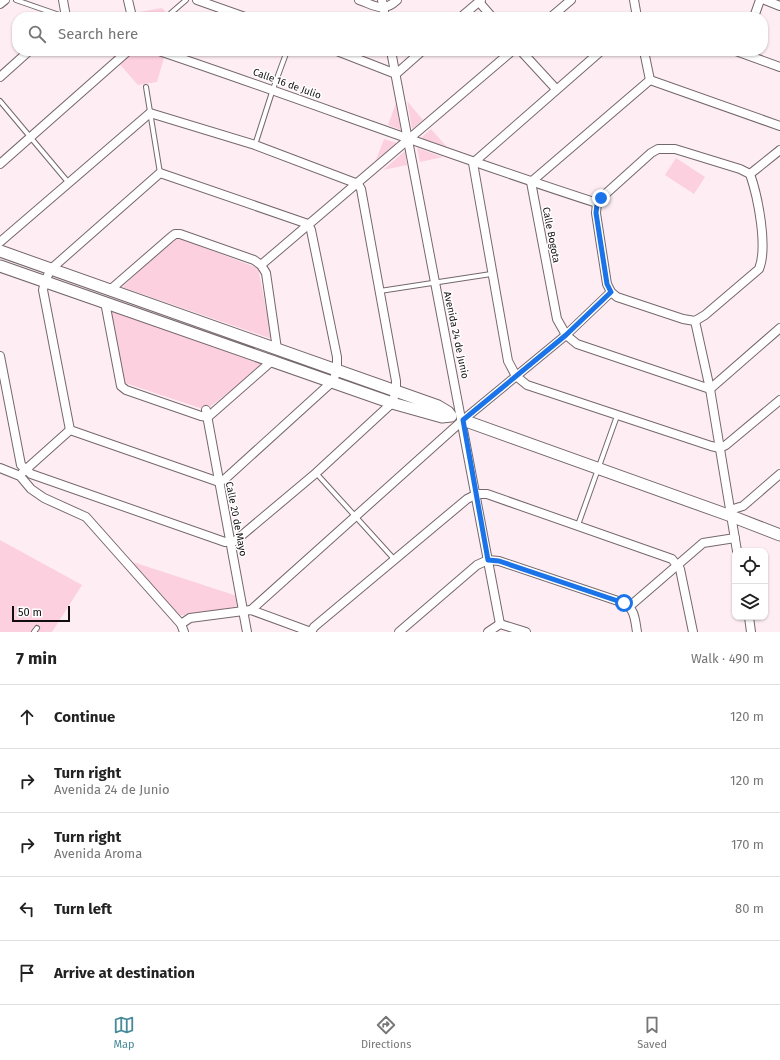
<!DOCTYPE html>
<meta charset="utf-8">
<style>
body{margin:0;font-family:"Fira Sans",sans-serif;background:#f6f6f6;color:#222}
.controls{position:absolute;right:12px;bottom:12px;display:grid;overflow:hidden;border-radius:8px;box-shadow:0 1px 3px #0004}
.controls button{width:36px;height:36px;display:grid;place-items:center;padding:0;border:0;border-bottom:1px solid #e0e0e0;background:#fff;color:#222;font:20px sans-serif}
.scale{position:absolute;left:12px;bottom:10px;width:58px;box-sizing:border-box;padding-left:4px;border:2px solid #120d0e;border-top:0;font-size:11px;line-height:14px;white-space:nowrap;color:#120d0e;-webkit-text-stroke:3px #fff;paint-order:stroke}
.stop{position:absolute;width:12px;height:12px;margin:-9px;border:3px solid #1a73e8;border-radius:50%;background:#fff}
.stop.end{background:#1a73e8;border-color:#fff;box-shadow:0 1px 4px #0008}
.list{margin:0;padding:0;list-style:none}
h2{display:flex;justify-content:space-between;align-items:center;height:52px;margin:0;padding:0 16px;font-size:17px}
h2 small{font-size:13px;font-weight:400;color:#767676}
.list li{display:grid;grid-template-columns:26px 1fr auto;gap:12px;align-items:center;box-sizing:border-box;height:64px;padding:0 16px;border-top:1px solid #e0e0e0}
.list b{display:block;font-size:15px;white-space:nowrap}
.list p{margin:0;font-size:13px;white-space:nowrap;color:#767676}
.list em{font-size:13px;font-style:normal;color:#767676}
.icon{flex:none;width:22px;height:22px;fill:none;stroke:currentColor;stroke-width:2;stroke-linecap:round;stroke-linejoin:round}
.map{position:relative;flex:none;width:780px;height:632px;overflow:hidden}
.search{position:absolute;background:#fff;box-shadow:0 1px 3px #0004;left:12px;right:12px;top:12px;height:44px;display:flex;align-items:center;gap:10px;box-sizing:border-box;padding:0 14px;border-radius:16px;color:#767676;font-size:15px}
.sheet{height:372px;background:#fff}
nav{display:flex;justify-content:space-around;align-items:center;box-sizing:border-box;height:56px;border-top:1px solid #e0e0e0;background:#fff;font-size:11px;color:#767676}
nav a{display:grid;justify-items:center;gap:2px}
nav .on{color:#478a9a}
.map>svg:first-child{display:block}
</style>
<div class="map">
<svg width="780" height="632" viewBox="0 0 780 632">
<rect width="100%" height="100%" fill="#feeef3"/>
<g fill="#fcd0de">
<path d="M162,8L170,17H111Z"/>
<path d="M108,51H166L157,82L138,85Z"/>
<path d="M407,101L423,120L412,129Z"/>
<path d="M396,103L401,130L388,125Z"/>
<path d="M431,129L447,147L421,138Z"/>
<path d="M384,139L397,143L376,160Z"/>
<path d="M417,148L443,157L420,162Z"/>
<path d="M405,151L407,165L383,170Z"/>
<path d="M676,158L705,177L694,194L665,175Z"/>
<path d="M176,237L258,268L272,339L122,287Z"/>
<path d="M110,311L265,363L206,410L125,383Z"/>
<path d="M0,540L82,585L52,632H0Z"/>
<path d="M133,562L237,596L239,606L213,611L211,616L202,612L179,616Z"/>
</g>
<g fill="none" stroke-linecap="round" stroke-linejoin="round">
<g stroke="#75686c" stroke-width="6">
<g id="lane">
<path d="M16,0L65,17"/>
<path d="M171,13L186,0"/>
<path d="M146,87L160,173"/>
<path d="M0,101L68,182"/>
<path d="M255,145L273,89L287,51"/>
<path d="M380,291L491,274"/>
<path d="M316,473L394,559"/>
<path d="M578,525L617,416"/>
<path d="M34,632L37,628"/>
</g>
</g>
<g stroke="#75686c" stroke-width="10">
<g id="street">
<path d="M63,0L66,17"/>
<path d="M128,0L132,17"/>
<path d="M197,0L245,17"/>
<path d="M359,0C376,6 383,13 397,0"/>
<path d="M382,0L385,17"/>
<path d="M634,0L637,17"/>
<path d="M765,0L780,6"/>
<path d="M479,2L492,17"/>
<path d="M0,4L5,0"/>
<path d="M461,17L481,0"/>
<path d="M551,17L571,0"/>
<path d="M754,17L760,0"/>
<path d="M159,51C305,100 450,156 597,203"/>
<path d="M337,51L396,74L422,51"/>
<path d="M391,51L500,624"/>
<path d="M521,51L556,89"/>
<path d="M601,51L473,163L508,361L516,376L527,385L711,446L720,448L726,445L780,400"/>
<path d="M644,51L650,80"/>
<path d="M736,51L780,67"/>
<path d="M0,77L29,51"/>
<path d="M650,80L531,182L557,319L566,335L577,344L710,389L780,328"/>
<path d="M650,80L780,126"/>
<path d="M658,149H675L740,169L750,174C758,197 768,247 759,269L705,315L695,321L683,319L617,297L611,292L607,284L596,213L597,203L601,198L651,153Z"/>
<path d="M0,164L128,51"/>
<path d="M160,173L308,224L311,230L337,357V370L333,381L225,479L219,482L70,430L43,290L45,281L51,269Z"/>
<path d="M750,174L780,150"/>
<path d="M0,242L150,113L255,145L358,184L361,189L396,381V391L392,403L316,473L235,541L225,542L31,474L21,465L0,356"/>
<path d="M261,265L512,51"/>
<path d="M110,290L171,237L175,234H180L254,260L261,265L266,273L277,349"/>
<path d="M105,302L121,386L126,390L201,416L208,417L273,360"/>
<path d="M695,321L710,389L737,551"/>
<path d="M206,410L247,632"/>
<path d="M0,468L20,476L31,489L44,498L86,517L181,624L184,632"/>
<path d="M23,472L70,430"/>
<path d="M730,510L743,506L780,474"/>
<path d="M630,606L703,543L735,538"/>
<path d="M251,610L463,420L566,335L611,292"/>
<path d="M749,617L751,632"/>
<path d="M181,624L190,618L251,610L311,632"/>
<path d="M311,632L314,627L467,499L477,494H487L672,559L680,569L693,632"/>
<path d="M399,632L477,565L488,560L499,561L624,603C635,609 635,620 637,632"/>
<path d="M488,632L500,624L526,632"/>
</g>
</g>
<g stroke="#75686c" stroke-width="13">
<g id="secondary">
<path d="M0,251L438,406L448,412L451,416L442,417L392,403L0,266"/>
<path d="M463,420L731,516L780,535"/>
</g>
</g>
<use href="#lane" stroke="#fff" stroke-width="4"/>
<use href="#street" stroke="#fff" stroke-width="8"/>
<use href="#secondary" stroke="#fff" stroke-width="11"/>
</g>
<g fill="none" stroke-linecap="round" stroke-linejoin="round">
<path stroke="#1a73e8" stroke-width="5" d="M601,198L597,204L596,213L607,284L611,292L566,335L463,420L488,560L499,561L624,603"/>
</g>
<g text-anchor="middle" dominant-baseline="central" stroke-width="3" stroke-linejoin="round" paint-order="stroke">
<g font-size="10" fill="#120d0e" stroke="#fff">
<text transform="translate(287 84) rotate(20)">Calle 16 de Julio</text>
<text transform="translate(551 235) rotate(79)">Calle Bogota</text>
<text transform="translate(456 335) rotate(78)">Avenida 24 de Junio</text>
<text transform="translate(236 519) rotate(79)">Calle 20 de Mayo</text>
</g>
</g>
</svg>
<div class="controls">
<button><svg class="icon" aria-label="locate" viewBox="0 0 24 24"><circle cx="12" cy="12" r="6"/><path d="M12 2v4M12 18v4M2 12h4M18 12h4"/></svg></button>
<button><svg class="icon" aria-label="layers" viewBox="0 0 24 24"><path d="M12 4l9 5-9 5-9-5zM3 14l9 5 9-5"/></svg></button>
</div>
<div class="scale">50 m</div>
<div class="stop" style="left:624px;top:603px"></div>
<div class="stop end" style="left:601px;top:198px"></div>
<div class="search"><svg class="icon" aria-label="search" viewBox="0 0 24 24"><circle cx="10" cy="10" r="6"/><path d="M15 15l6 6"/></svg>Search here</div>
</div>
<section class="sheet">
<h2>7 min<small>Walk · 490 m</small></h2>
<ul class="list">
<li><svg class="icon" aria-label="ahead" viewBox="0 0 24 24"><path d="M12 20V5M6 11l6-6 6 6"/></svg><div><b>Continue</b></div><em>120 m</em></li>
<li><svg class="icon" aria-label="right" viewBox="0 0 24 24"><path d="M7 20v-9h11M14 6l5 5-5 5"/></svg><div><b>Turn right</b><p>Avenida 24 de Junio</p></div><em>120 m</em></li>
<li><svg class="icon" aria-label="right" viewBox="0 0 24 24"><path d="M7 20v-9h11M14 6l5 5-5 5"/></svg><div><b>Turn right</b><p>Avenida Aroma</p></div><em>170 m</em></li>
<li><svg class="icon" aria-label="left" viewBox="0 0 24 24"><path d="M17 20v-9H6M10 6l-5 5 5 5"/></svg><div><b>Turn left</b></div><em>80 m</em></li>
<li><svg class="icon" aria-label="arrive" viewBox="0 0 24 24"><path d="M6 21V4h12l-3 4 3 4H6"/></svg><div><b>Arrive at destination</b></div></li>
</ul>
</section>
<nav>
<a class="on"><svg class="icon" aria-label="map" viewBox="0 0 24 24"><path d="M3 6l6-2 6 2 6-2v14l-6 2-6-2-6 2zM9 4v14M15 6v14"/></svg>Map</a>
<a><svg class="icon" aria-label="directions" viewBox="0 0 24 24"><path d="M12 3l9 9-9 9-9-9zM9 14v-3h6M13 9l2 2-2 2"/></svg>Directions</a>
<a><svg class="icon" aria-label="saved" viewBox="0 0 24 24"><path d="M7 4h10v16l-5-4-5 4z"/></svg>Saved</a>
</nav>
